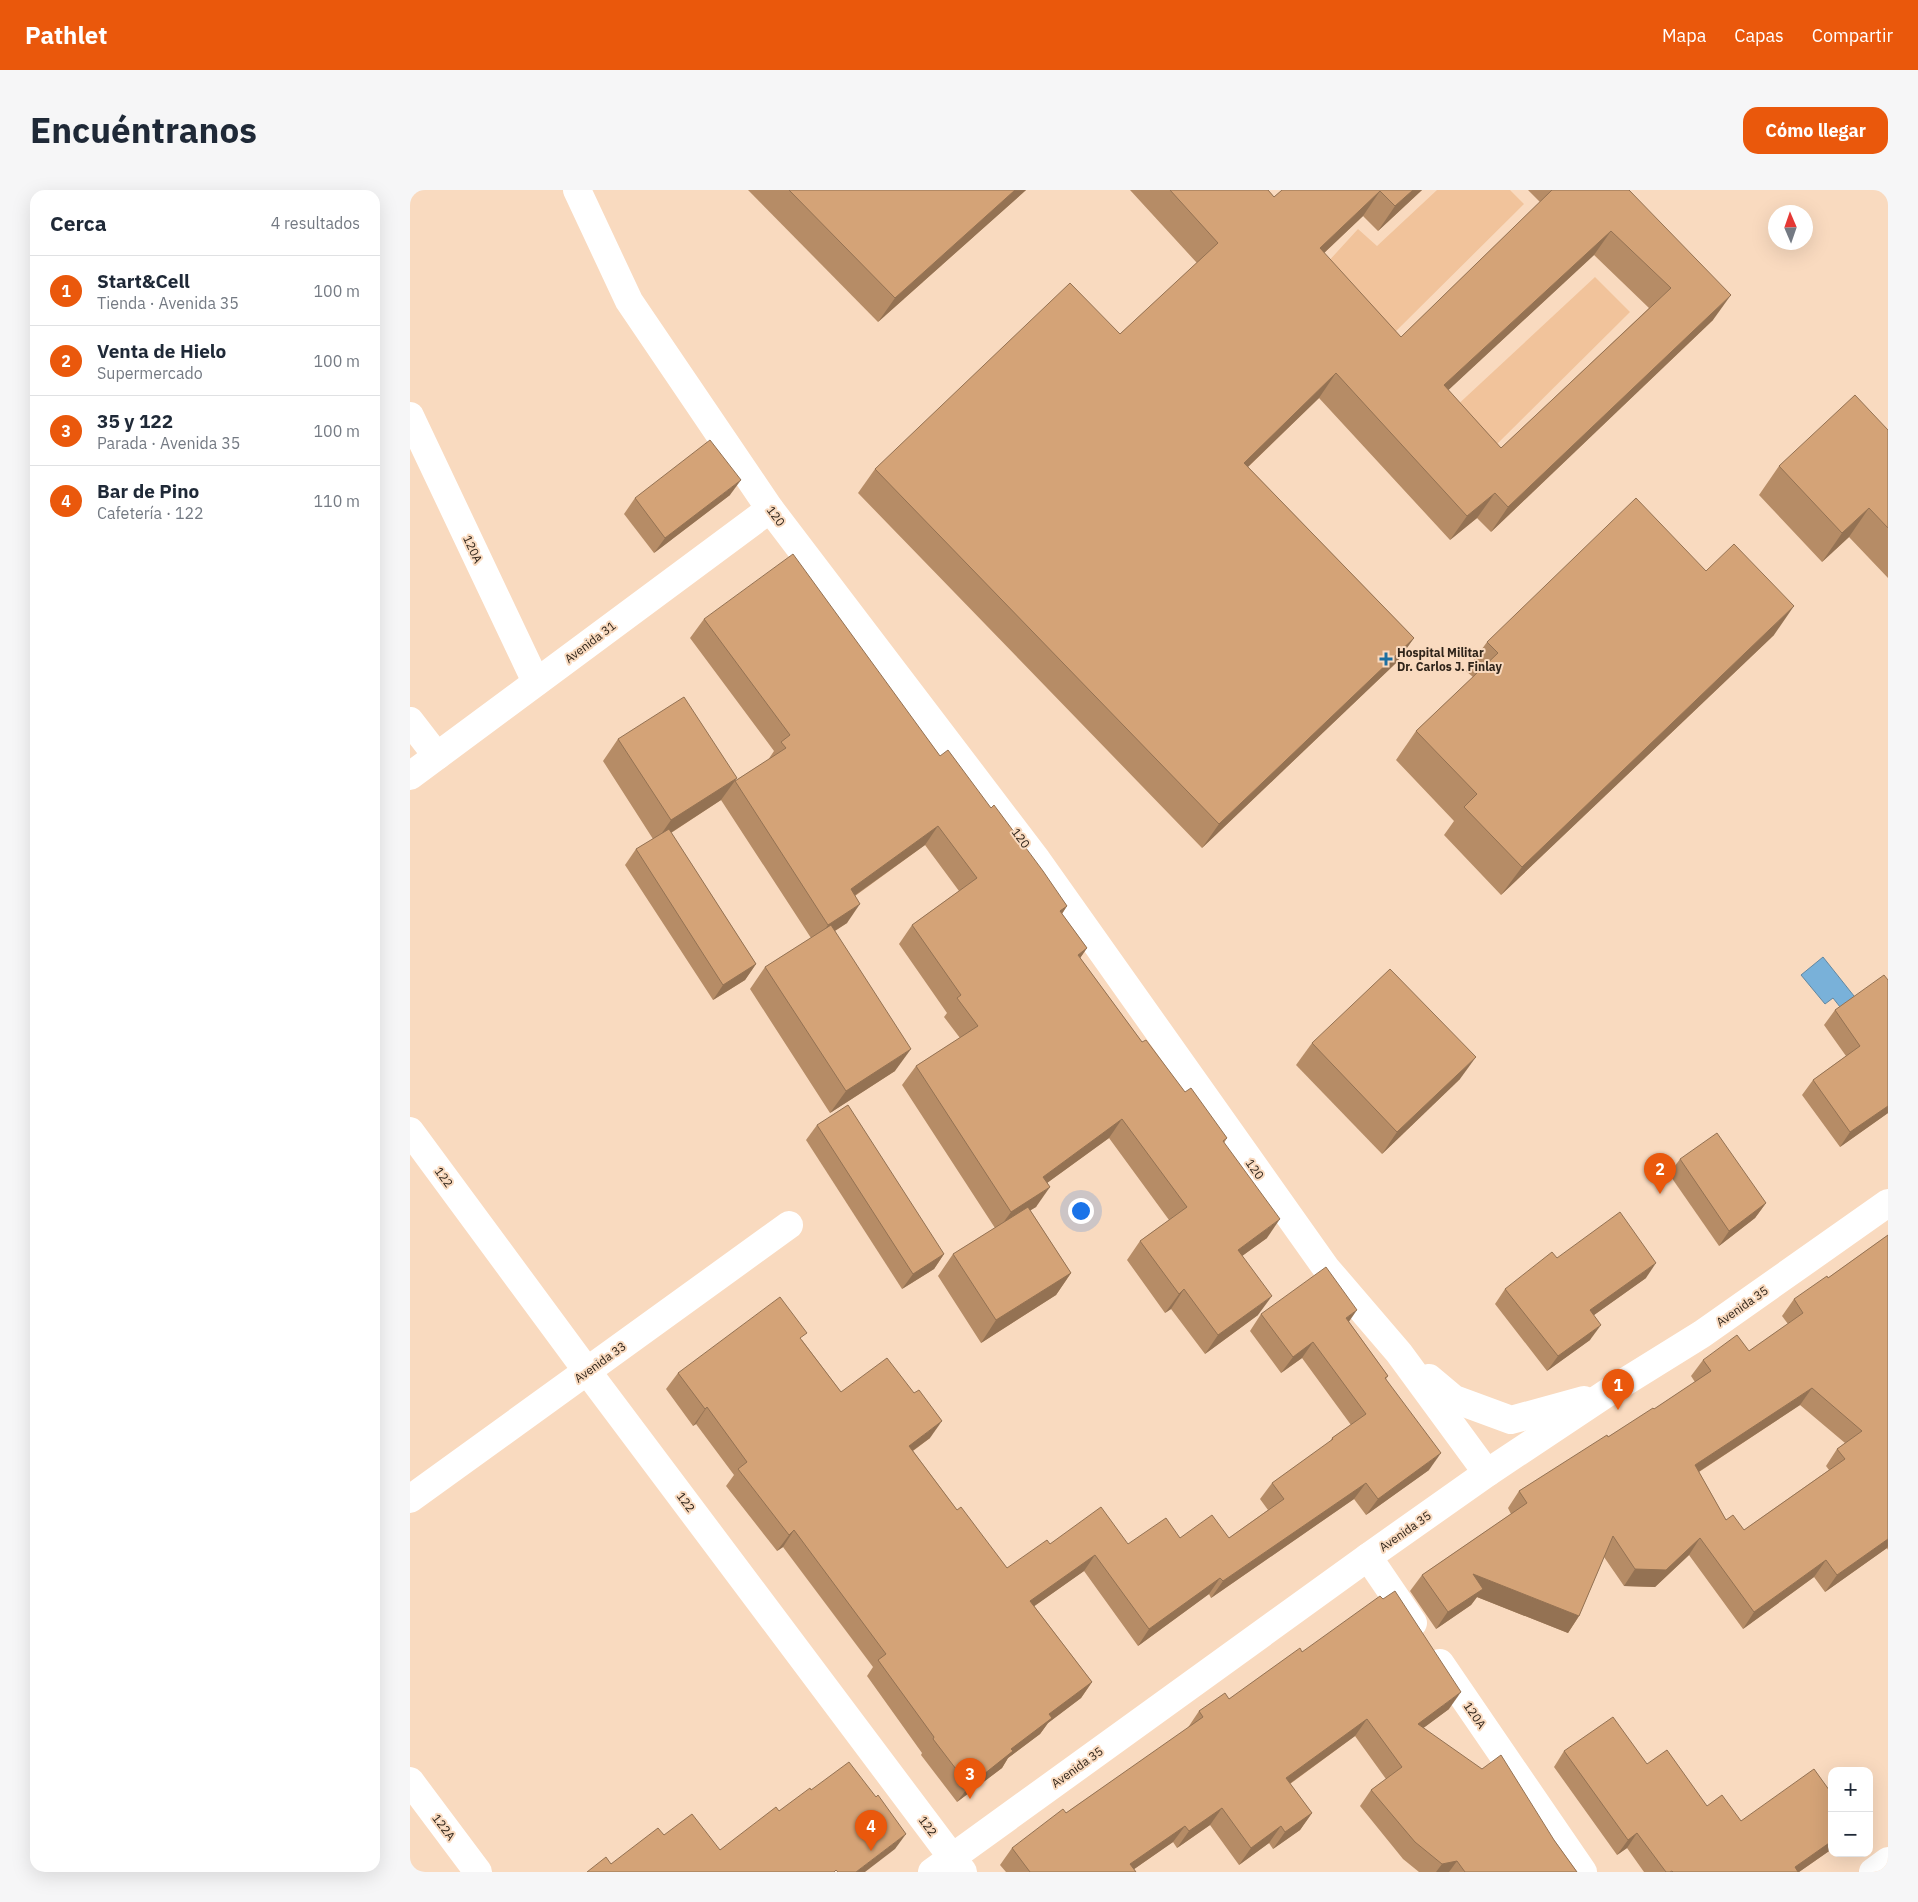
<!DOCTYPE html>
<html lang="es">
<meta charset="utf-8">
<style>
body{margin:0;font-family:"IBM Plex Sans",sans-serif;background:#f6f6f7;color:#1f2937}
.controls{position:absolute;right:15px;bottom:15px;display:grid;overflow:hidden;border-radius:10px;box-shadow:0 5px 20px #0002}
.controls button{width:45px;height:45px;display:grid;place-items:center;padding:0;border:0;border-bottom:1px solid #e0e1e3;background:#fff;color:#1f2937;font:25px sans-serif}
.compass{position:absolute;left:1358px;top:15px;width:45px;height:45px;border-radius:50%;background:#fff;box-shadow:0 5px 20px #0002;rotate:358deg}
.you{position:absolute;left:670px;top:1020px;width:18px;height:18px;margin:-12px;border:4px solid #fff;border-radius:50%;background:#1a73e8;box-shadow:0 0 0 8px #1a73e833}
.badge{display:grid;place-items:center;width:32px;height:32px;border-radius:50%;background:#ea580c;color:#fff;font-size:16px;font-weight:700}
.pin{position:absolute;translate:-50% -41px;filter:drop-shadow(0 1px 2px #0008)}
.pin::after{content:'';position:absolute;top:26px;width:18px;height:15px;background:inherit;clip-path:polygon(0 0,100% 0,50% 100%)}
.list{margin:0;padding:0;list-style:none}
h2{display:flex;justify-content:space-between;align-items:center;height:65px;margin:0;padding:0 20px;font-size:21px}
h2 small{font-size:16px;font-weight:400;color:#747a83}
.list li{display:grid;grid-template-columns:32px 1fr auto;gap:15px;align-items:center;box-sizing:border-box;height:70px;padding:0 20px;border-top:1px solid #e0e1e3}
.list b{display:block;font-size:19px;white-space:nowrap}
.list p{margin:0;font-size:16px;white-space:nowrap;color:#747a83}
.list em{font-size:16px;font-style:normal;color:#747a83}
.map{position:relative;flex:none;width:1478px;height:1682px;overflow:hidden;border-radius:15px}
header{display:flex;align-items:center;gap:30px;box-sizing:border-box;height:70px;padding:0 25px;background:#ea580c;color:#fff}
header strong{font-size:24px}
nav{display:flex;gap:28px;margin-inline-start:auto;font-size:18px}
.intro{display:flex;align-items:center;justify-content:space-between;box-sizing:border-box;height:120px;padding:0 30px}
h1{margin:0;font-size:35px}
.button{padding:12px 22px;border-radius:15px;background:#ea580c;color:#fff;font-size:18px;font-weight:700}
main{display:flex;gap:30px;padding:0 30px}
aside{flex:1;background:#fff;border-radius:15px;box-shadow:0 5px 20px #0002}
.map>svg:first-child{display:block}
</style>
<header>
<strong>Pathlet</strong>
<nav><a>Mapa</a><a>Capas</a><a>Compartir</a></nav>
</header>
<div class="intro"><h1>Encuéntranos</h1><a class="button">Cómo llegar</a></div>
<main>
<aside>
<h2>Cerca<small>4 resultados</small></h2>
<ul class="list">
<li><span class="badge">1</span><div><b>Start&amp;Cell</b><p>Tienda · Avenida 35</p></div><em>100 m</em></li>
<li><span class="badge">2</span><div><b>Venta de Hielo</b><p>Supermercado</p></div><em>100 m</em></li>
<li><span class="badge">3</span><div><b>35 y 122</b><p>Parada · Avenida 35</p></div><em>100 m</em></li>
<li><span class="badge">4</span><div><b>Bar de Pino</b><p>Cafetería · 122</p></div><em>110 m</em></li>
</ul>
</aside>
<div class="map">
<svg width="1478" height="1682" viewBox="0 0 1478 1682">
<rect width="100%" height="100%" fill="#f9dabf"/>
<g fill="#f1c39b">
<path d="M1027,0H1100L1114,14L979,148L916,74L948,39L967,56Z"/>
<path d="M1185,87L1220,122L1082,259L1043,219Z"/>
</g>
<path fill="#79b1d9" stroke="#6387a0" d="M1413,767L1448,811L1434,822L1423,808L1415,814L1391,785Z"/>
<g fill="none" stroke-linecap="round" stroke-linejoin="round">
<g stroke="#fff" stroke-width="28">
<path d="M0,226L126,492"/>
<path d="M0,531L27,566"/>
<path d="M0,586L360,319"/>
<path d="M0,941L177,1181L553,1682"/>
<path d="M0,1309L379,1035"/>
<path d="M958,1367L1003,1433"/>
<path d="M1030,1473L1173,1682"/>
<path d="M0,1591L68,1682"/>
<path d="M1463,1682L1478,1671"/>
</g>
<g stroke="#fff" stroke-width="28">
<path d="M167,0L219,111L360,319L627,670L916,1078L989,1163L1077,1283"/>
<path d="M1019,1188L1044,1209L1101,1230L1174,1210"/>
<path d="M522,1682L958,1367L1077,1283L1197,1203L1292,1144L1478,1013"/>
</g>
</g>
<g fill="#b68c66" fill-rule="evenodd">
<path d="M338,0H616L468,132Z"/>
<path d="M720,0H858L864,7L872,0H1012L968,41L953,26L914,63L991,147L1130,12L1118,0H1219L1303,130L1081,342L1067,328L1040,350L909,208L838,277L1004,448L986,473L792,658L448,303L465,279L710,144L787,73ZM1184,65L1239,118L1091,258L1038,200Z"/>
<path d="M1478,240V388L1439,347L1412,372L1349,305L1369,276Z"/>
<path d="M320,305L244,363L214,324L225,308Z"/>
<path d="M1296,381L1364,445L1091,705L1034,645L1044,631L986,570L1006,541L1063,487L1056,481L1077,452Z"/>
<path d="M294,429L530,566L581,618L657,716L652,724L677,758L670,768L732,852L775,902L817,948L814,953L857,1048L832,1066L848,1125L795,1164L761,1119L755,1123L717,1070L730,1051L759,1030L699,948L637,993L626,1017L620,1020L661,1083L646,1105L571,1153L528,1086L543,1064L585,1038L492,895L506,876L550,848L534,827L537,823L489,754L502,735L549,701L515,655L445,706L437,733L425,741L485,881L420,923L340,799L355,777L401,748L311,610L261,643L346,774L335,790L303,810L215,675L226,659L243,649L193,571L208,549L325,591L358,570L364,561L280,448Z"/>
<path d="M1478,790V923L1430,957L1392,905L1403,890L1436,866L1414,835L1425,820Z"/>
<path d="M902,853L1050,889L972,964L886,875Z"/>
<path d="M407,935L534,1064L524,1079L492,1099L396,950Z"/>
<path d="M1270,969L1356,1013L1345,1028L1309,1056L1259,984Z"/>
<path d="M1478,1045V1360L1477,1358L1415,1402L1404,1387L1333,1439L1279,1365L1245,1397L1214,1396L1194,1367L1169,1426L1158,1443L1067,1407L1061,1415L1026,1439L1000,1401L1012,1385L1101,1324L1098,1318L1109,1301L1244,1219L1285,1192L1281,1186L1293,1170L1339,1161L1378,1134L1372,1126L1384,1109L1418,1088ZM1390,1215L1435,1253L1427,1259L1416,1276L1419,1280L1334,1340L1316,1330L1289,1282Z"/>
<path d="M1147,1068L1236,1088L1184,1125L1180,1150L1137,1181L1085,1114L1095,1099Z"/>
<path d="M851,1124L939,1132L978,1186L976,1189L1019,1280L956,1325L944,1309L801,1408L799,1404L728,1456L674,1381L624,1416L682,1492L671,1508L638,1533L630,1544L598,1568L592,1578L547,1612L511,1565L512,1563L457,1486L463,1477L373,1357L367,1361L316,1296L324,1285L286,1234L283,1236L256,1199L268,1183L392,1150L431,1202L520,1248L503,1261L547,1320L597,1378L640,1354H718L770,1348H819L858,1320L850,1309L862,1293L920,1252L922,1248L941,1235L892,1168L871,1183L840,1141Z"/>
<path d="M892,1462L1039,1519L1013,1538L1144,1650L1167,1682H1009L993,1669L950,1616L961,1600L976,1589L945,1546L880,1594L902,1623L890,1640L863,1659L859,1653L829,1675L800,1635L767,1658L763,1652L724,1679L726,1682H596L590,1675L602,1658L656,1623L777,1539L789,1521L819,1509Z"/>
<path d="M1154,1561L1237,1574L1297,1616L1331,1631L1422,1604V1659L1389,1682H1234L1217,1658L1207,1665L1144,1577Z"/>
</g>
<g fill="#947253">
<path d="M605,0H616L468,132L485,108Z"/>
<path d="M1003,0H1012L968,41L985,16Z"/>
<path d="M970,1L953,26L893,83L910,58Z"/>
<path d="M1201,41L1184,65L1017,220L1034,195Z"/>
<path d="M1321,105L1303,130L1081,342L1098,317Z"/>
<path d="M926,183L909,208L817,297L834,273Z"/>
<path d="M331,290L320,305L244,363L255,348Z"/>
<path d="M1085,303L1067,328L1040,350L1057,326Z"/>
<path d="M1459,318L1439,347L1412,372L1432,343Z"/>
<path d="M1384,416L1364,445L1091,705L1112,677Z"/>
<path d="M1004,448L986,473L792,658L809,634Z"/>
<path d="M327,588L311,610L245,653L261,630Z"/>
<path d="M528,636L515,655L427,718L441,699Z"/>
<path d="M450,714L437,733L404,754L418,735Z"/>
<path d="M657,716L644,735L650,721Z"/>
<path d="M677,758L664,777L668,765Z"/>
<path d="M346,774L335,790L303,810L313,795Z"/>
<path d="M501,859L485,881L420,923L436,901Z"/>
<path d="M1066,867L1050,889L972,964L987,942Z"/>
<path d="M1478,916V923L1430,957L1440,942Z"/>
<path d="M712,929L699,948L619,1006L633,987Z"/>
<path d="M640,997L626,1017L587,1041L601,1022Z"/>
<path d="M1356,1013L1345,1028L1309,1056L1319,1041Z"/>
<path d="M870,1029L857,1048L814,1079L828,1060Z"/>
<path d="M534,1064L524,1079L492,1099L503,1084Z"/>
<path d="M1246,1073L1236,1088L1170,1135L1180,1120Z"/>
<path d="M661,1083L646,1105L571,1153L586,1130Z"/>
<path d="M774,1099L761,1119L755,1123L769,1104Z"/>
<path d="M862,1106L848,1125L795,1164L808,1145Z"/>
<path d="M947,1120L936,1136V1128Z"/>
<path d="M1191,1135L1180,1150L1137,1181L1148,1166Z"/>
<path d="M903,1152L892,1168L871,1183L883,1167Z"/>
<path d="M1402,1198L1390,1215L1273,1292L1285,1275Z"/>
<path d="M297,1217L286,1234L283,1236L295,1219Z"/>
<path d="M532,1231L520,1248L487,1272L499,1256Z"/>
<path d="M1031,1263L1019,1280L956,1325L968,1309Z"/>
<path d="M956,1293L944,1309L801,1408L813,1391Z"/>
<path d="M384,1340L373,1357L367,1361L379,1345Z"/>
<path d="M1290,1348L1279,1365L1245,1397L1214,1396L1225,1379Z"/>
<path d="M1478,1349V1356L1477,1358L1415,1402L1427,1385Z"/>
<path d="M685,1365L674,1381L609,1427L620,1411Z"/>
<path d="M1416,1370L1404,1387L1333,1439L1344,1422Z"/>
<path d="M1063,1384L1169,1426L1158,1443L1067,1407L1061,1415L1026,1439Z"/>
<path d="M810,1388L799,1404L728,1456L739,1439Z"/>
<path d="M682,1492L671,1508L638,1533L630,1544L598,1568L592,1578L547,1612L559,1596L639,1524Z"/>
<path d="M1051,1502L1039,1519L996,1551L1008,1534Z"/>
<path d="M957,1529L945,1546L864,1605L876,1588Z"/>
<path d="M812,1618L800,1635L767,1658L779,1641Z"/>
<path d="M902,1623L890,1640L863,1659L875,1642Z"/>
<path d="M775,1636L763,1652L720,1682V1674Z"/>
<path d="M871,1636L859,1653L829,1675L841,1658Z"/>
<path d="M1227,1643L1217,1658L1207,1665L1218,1650Z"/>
<path d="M496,1644L485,1659L455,1682H446Z"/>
<path d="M1422,1651V1659L1389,1682H1382L1385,1677Z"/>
<path d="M1047,1671L1039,1682H1026L1032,1674Z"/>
</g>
<g fill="#d4a377" stroke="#947253" fill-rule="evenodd">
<path d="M379,0H605L485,108Z"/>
<path d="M760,0H858L864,7L872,0H1003L985,16L970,1L910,58L991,147L1142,0H1219L1321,105L1098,317L1085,303L1057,326L926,183L834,273L1004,448L809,634L465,279L660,93L710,144L808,53ZM1201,41L1261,98L1091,258L1034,195Z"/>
<path d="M1445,205L1478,240V338L1459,318L1432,343L1369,276Z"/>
<path d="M300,250L331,290L255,348L225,308Z"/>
<path d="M1226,308L1296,381L1324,354L1384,416L1112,677L1054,617L1067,604L1006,541L1088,463L1077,452Z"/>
<path d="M383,364L530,566L538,560L581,618L584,615L633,681L657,716L650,721L677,758L668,765L732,852L736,850L775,902L781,898L817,948L813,951L870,1029L828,1060L862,1106L808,1145L774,1099L769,1104L730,1051L777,1017L712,929L633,987L640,997L601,1022L506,876L568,836L547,808L551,805L502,735L567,688L528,636L441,699L450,714L418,735L325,591L376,558L371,552L380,545L294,429Z"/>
<path d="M274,507L327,588L261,630L208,549Z"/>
<path d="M259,639L346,774L313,795L226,659Z"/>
<path d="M421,735L501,859L436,901L355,777Z"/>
<path d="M980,779L1066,867L987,942L902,853Z"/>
<path d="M1474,785L1478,790V916L1440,942L1403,890L1450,856L1425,820Z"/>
<path d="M438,915L534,1064L503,1084L407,935Z"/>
<path d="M1307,943L1356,1013L1319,1041L1270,969Z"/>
<path d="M618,1017L661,1083L586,1130L543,1064Z"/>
<path d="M1210,1022L1246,1073L1180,1120L1191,1135L1148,1166L1095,1099L1142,1062L1147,1068Z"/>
<path d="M1478,1045V1349L1427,1385L1416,1370L1344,1422L1290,1348L1256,1380L1225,1379L1203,1346L1169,1426L1063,1384L1073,1399L1038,1422L1012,1385L1117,1313L1109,1301L1197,1245L1198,1247L1243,1218L1244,1219L1301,1181L1293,1170L1327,1145L1339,1161L1393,1123L1384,1109L1417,1086L1418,1088ZM1402,1198L1452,1241L1427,1259L1435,1269L1334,1340L1323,1325L1316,1330L1285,1275Z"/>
<path d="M916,1077L947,1120L936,1128L978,1186L975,1188L1031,1263L968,1309L956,1293L813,1391L810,1388L739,1439L685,1365L620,1411L682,1492L639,1524L642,1528L601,1559L603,1561L559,1596L523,1549L524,1547L468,1470L476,1464L384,1340L379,1345L328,1279L337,1272L297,1217L295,1219L268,1183L370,1107L397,1143L390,1148L431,1202L477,1168L504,1203L509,1200L532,1231L499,1256L547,1320L551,1317L597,1378L637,1350L640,1354L691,1317L718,1354L756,1328L770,1348L802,1325L819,1348L874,1309L862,1293L923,1249L922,1248L956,1224L903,1152L883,1167L851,1124Z"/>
<path d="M985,1401L1051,1502L1008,1534L1072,1579L1091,1565L1144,1650L1167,1682H1055L1047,1671L1032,1674L1005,1652L961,1600L992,1577L957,1529L876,1588L902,1623L875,1642L871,1636L841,1658L812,1618L779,1641L775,1636L720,1674L726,1682H620L602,1658L653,1619L656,1623L793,1527L789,1521L815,1503L819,1509L890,1458L892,1462L970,1406L973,1409Z"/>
<path d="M1203,1527L1237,1574L1257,1560L1297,1616L1312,1605L1331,1631L1404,1579L1422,1604V1651L1385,1677L1388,1682H1263L1262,1681L1260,1682H1256L1227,1643L1218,1650L1154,1561Z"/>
<path d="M439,1572L466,1607L468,1605L496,1644L446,1682H428L426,1680L424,1682H177L196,1667L201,1674L248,1638L254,1645L282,1624L310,1660L366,1617L369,1621L400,1598L401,1600Z"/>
</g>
<path fill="#1c6fa0" stroke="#f9dabf" stroke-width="2" d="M973.5 461.5h5v5h5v5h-5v5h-5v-5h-5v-5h5z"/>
<g text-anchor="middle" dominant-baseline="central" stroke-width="4" stroke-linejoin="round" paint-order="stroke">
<g font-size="12" fill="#2f241a" stroke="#f9dabf">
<text transform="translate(366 326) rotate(53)">120</text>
<text transform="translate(63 359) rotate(65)">120A</text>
<text transform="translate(180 452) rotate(-37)">Avenida 31</text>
<text transform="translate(611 648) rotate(53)">120</text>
<text transform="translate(845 979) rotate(55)">120</text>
<text transform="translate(34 987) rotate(54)">122</text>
<text transform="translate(1332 1116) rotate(-35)">Avenida 35</text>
<text transform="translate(190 1172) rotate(-36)">Avenida 33</text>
<text transform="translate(276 1312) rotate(53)">122</text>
<text transform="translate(995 1341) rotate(-35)">Avenida 35</text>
<text transform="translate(1065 1525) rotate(56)">120A</text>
<text transform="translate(667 1577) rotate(-36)">Avenida 35</text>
<text transform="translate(518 1636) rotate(53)">122</text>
<text transform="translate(34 1637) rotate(53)">122A</text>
</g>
<g font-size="12" font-weight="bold" fill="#2f241a" stroke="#f9dabf" text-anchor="start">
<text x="987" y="462">Hospital Militar<tspan x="987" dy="14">Dr. Carlos J. Finlay</tspan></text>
</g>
</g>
</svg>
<div class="controls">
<button>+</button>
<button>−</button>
</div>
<svg class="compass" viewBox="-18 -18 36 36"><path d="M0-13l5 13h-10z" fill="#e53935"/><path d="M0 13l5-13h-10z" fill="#747a83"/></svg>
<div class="you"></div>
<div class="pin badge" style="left:1208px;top:1220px">1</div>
<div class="pin badge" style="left:1250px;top:1004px">2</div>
<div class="pin badge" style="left:560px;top:1609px">3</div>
<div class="pin badge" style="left:461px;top:1661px">4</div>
</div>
</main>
